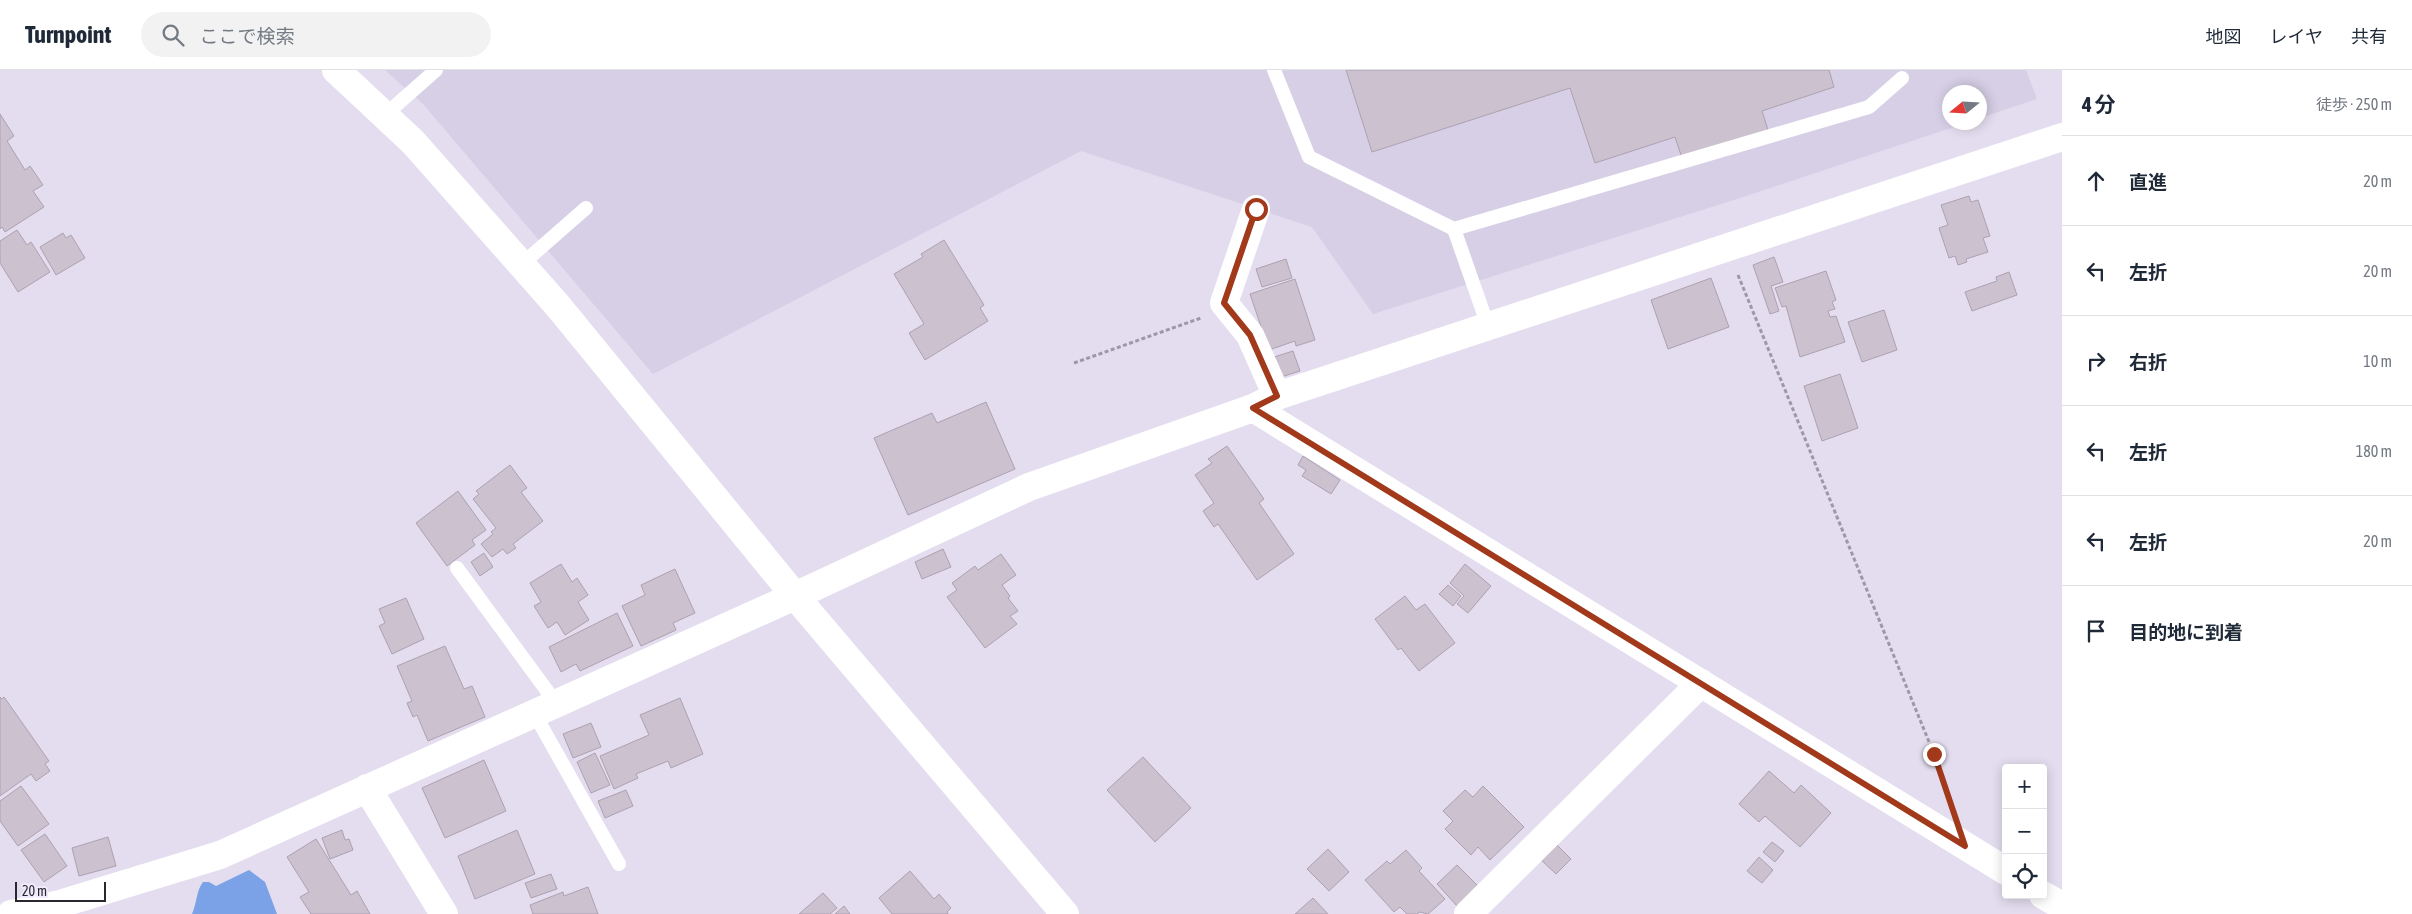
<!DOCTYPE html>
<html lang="ja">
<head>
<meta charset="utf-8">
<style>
  body { margin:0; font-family:"Asap Condensed","Noto Sans JP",sans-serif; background:#f2f2f3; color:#1f2937 }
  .controls { position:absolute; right:15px; bottom:15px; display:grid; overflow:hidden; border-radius:5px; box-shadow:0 2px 12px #0003 }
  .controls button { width:45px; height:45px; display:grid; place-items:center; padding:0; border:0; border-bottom:1px solid #e0e1e3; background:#fff; color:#1f2937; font:25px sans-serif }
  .compass { position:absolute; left:1942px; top:15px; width:45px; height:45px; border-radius:50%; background:#fff; box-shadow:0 2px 12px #0003; rotate:252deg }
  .scale { position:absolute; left:15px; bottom:12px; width:91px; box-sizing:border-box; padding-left:5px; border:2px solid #2a282e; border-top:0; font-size:14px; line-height:18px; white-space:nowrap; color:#2a282e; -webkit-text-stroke:4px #f0ebfc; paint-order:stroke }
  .stop { position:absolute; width:15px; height:15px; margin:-11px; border:4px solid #a1391a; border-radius:50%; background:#fff }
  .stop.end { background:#a1391a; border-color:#fff; box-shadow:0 1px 5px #0008 }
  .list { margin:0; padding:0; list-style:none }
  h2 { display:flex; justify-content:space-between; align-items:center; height:65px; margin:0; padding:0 20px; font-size:21px }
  h2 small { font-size:16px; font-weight:400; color:#747a83 }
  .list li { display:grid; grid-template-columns:32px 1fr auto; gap:15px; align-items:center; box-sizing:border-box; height:90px; padding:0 20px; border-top:1px solid #e0e1e3 }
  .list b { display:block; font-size:19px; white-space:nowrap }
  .list em { font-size:16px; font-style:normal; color:#747a83 }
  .icon { flex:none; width:28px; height:28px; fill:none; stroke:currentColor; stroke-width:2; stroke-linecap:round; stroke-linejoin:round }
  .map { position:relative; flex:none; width:2062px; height:844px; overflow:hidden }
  header { display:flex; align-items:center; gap:30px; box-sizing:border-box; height:70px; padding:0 25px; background:#fff; border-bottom:1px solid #e0e1e3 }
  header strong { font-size:24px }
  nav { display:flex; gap:28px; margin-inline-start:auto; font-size:18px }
  .search { width:350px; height:45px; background:#f2f2f3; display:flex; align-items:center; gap:12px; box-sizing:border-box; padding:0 18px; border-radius:28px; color:#747a83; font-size:19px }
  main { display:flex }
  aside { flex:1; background:#fff }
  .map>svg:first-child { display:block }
  .built { fill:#d6cfe6 }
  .water { fill:#7ba2e7 }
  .building { fill:#ccc1cf; stroke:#ada1b0 }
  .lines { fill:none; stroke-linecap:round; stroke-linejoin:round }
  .path { stroke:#9c98a5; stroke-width:3; stroke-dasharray:4 2.5; stroke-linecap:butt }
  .lane { stroke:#fff; stroke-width:14 }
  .street { stroke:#fff; stroke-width:28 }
  .secondary { stroke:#fff; stroke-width:28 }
  .route { stroke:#a1391a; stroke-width:6 }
</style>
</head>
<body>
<header>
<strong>Turnpoint</strong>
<div class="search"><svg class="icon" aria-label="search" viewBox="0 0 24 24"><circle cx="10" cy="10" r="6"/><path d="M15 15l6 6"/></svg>ここで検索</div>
<nav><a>地図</a><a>レイヤ</a><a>共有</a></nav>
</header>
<main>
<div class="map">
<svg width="2062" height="844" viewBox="0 0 2062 844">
  <rect width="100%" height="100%" fill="#e3ddef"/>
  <!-- built -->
  <path class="built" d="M385 0H2026L2037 29 1980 48V22H1950V52L1966 53 1740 128 1373 244 1312 157 1081 81 653 304 423 34Z"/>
  <!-- water -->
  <path class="water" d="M249 800 265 812 277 844H192C197 833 196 821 203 812H209L216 816Z"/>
  <!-- building -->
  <path class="building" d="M1346 0H1829L1834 17 1762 41 1769 63 1683 91 1675 67 1595 93 1570 18 1372 82Z
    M0 44 14 66 7 71 25 100 30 96 43 115 33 121 44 137 5 162 2 157 0 159Z
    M1969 126 1971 132 1978 130 1990 166 1983 168 1988 182 1966 189 1967 192 1958 195 1955 186 1949 188 1939 158 1948 155 1941 135Z
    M17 160 27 175 31 172 50 202 18 222 0 193V171Z
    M63 163 66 168 71 165 85 188 56 205 40 177Z
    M944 170 984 235 980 238 988 251 925 290 909 263 924 254 894 204 923 187 921 184Z
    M1774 187 1783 212 1771 216 1779 241 1770 244 1753 195Z
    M1286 189 1292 208 1262 217 1256 199Z
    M1826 201 1836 230 1832 232 1835 239 1828 241 1830 247 1836 246 1845 272 1800 287 1786 236 1782 237 1775 218Z
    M2009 202 2017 225 1972 241 1965 222 1997 211 1996 207Z
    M1711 208 1729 257 1668 279 1651 230Z
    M1295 209 1315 270 1296 276 1295 271 1269 280 1250 224Z
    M1884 240 1897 280 1862 292 1848 252Z
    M1293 281 1300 301 1278 308 1271 288Z
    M1840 304 1858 358 1822 371 1804 316Z
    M986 332 1015 399 908 445 874 368 932 343 937 353Z
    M1227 376 1264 429 1259 433 1294 484 1257 510 1218 454 1214 457 1203 441 1214 433 1195 405 1212 393 1208 389Z
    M1303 386 1340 410 1331 424 1302 406 1306 400 1298 395Z
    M510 395 527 418 521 422 543 451 513 474 516 478 507 484 503 479 492 487 481 474 493 464 491 462 496 458 473 429 479 424 476 421Z
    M458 421 486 460 472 470 475 475 447 496 416 453Z
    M943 479 951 497 922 509 915 492Z
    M484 483 493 497 480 506 471 492Z
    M1001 484 1016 505 1002 515 1010 526 1008 528 1018 541 1010 546 1017 554 985 578 947 527 957 520 952 513 975 496 978 500Z
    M561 494 572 512 577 508 588 525 578 532 589 550 565 565 557 552 548 558 534 536 541 532 530 513Z
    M1465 494 1491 516 1468 543 1457 534 1464 526 1450 513Z
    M675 499 695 543 673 553 676 560 641 576 622 536 645 525 641 515Z
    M1448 515 1461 526 1453 536 1439 524Z
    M1405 526 1416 540 1425 534 1455 573 1419 601 1401 578 1398 580 1375 549Z
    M406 528 424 569 392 584 379 556 385 553 379 539Z
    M617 543 633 576 580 601 576 594 561 602 549 577Z
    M445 576 464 619 472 616 485 647 428 671 417 645 413 647 407 633 412 631 397 596Z
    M0 627 2 629 4 627 49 691 45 694 50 701 36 711 31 704 0 726Z
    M680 628 703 684 671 698 668 691 636 704 638 708 614 719 600 686 649 665 640 645Z
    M591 653 601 677 573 688 563 664Z
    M595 683 610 715 591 723 577 692Z
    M1143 687 1191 738 1155 772 1107 720Z
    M484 690 506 741 445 768 422 718Z
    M1769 701 1794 723 1801 715 1831 743 1800 777 1765 746 1759 752 1739 734Z
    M21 716 49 754 18 776 0 751V731Z
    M1483 716 1524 757 1490 790 1478 777 1471 785 1445 759 1453 751 1443 741 1465 720 1473 727Z
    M626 720 633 736 605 748 598 731Z
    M342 760 345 770 349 769 353 780 330 789 322 768Z
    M517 760 535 804 475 829 458 786Z
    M45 764 67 796 44 812 21 780Z
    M108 767 116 796 79 806 72 778Z
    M316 769 351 825 357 821 370 844H311L300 827 309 822 287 787Z
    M1554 772 1571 789 1556 804 1539 788Z
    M1772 772 1784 781 1775 792 1763 782Z
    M1328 779 1349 802 1329 821 1307 799Z
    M1406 780 1422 798 1419 801 1445 829 1428 844 1420 842 1417 844H1407L1400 837 1394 842 1365 810 1387 791 1390 794Z
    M1759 787 1773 800 1762 813 1747 801Z
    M1457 795 1478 816 1457 836 1437 814Z
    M910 801 934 829 939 824 951 838 947 842 948 844H892L879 828Z
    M551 804 557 819 531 828 525 813Z
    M588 817 598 844H533L530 835 563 822 564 826Z
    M823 823 837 838 830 844H799Z
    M1313 828 1328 844H1295Z
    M844 836 850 844H835Z"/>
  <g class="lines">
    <!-- path -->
    <path class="path" d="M1738 205 1934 684 1951 733
      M1074 293 1201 248"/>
    <!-- lane -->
    <path class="lane" d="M1274 0 1309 87 1454 159 1488 256
      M385 45 436 0
      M1454 159 1869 37 1902 8
      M522 194 586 138
      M457 498 556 633
      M534 643 619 794"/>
    <!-- street -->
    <path class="street" d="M1256 139 1224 233 1250 265 1277 326
      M1253 338 2006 801
      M367 718 444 844
      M2043 825 2062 836
      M11 844 60 834 220 785 795 526
      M1468 844 1701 613"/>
    <!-- secondary -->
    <path class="secondary" d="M336 0 413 72 558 236 795 526 1065 844
      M795 526 1029 417 1253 338 1277 326 2062 67"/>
  </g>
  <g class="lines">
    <!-- route -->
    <path class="route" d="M1256 139 1224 233 1250 265 1277 326 1253 338 1965 776 1934 684"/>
  </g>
</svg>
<div class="controls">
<button>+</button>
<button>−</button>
<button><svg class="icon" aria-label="locate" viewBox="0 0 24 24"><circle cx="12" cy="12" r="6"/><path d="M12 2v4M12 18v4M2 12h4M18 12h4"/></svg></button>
</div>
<svg class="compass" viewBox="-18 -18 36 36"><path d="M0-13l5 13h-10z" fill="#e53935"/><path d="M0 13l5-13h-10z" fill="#747a83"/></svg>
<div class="scale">20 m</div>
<div class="stop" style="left:1256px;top:139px"></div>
<div class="stop end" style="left:1934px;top:684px"></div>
</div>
<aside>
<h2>4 分<small>徒歩 · 250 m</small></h2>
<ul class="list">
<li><svg class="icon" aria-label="ahead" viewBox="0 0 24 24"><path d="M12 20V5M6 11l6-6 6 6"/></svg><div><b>直進</b></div><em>20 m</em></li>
<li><svg class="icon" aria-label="left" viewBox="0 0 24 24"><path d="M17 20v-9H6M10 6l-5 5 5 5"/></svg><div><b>左折</b></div><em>20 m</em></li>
<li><svg class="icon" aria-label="right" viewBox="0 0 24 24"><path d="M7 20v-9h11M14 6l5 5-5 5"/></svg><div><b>右折</b></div><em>10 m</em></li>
<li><svg class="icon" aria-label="left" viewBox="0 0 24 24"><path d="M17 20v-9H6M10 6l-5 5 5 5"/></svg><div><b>左折</b></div><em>180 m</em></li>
<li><svg class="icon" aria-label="left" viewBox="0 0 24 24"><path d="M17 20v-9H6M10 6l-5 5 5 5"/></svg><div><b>左折</b></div><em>20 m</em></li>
<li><svg class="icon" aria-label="arrive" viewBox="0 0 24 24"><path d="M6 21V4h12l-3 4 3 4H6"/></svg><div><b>目的地に到着</b></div></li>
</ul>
</aside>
</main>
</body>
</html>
